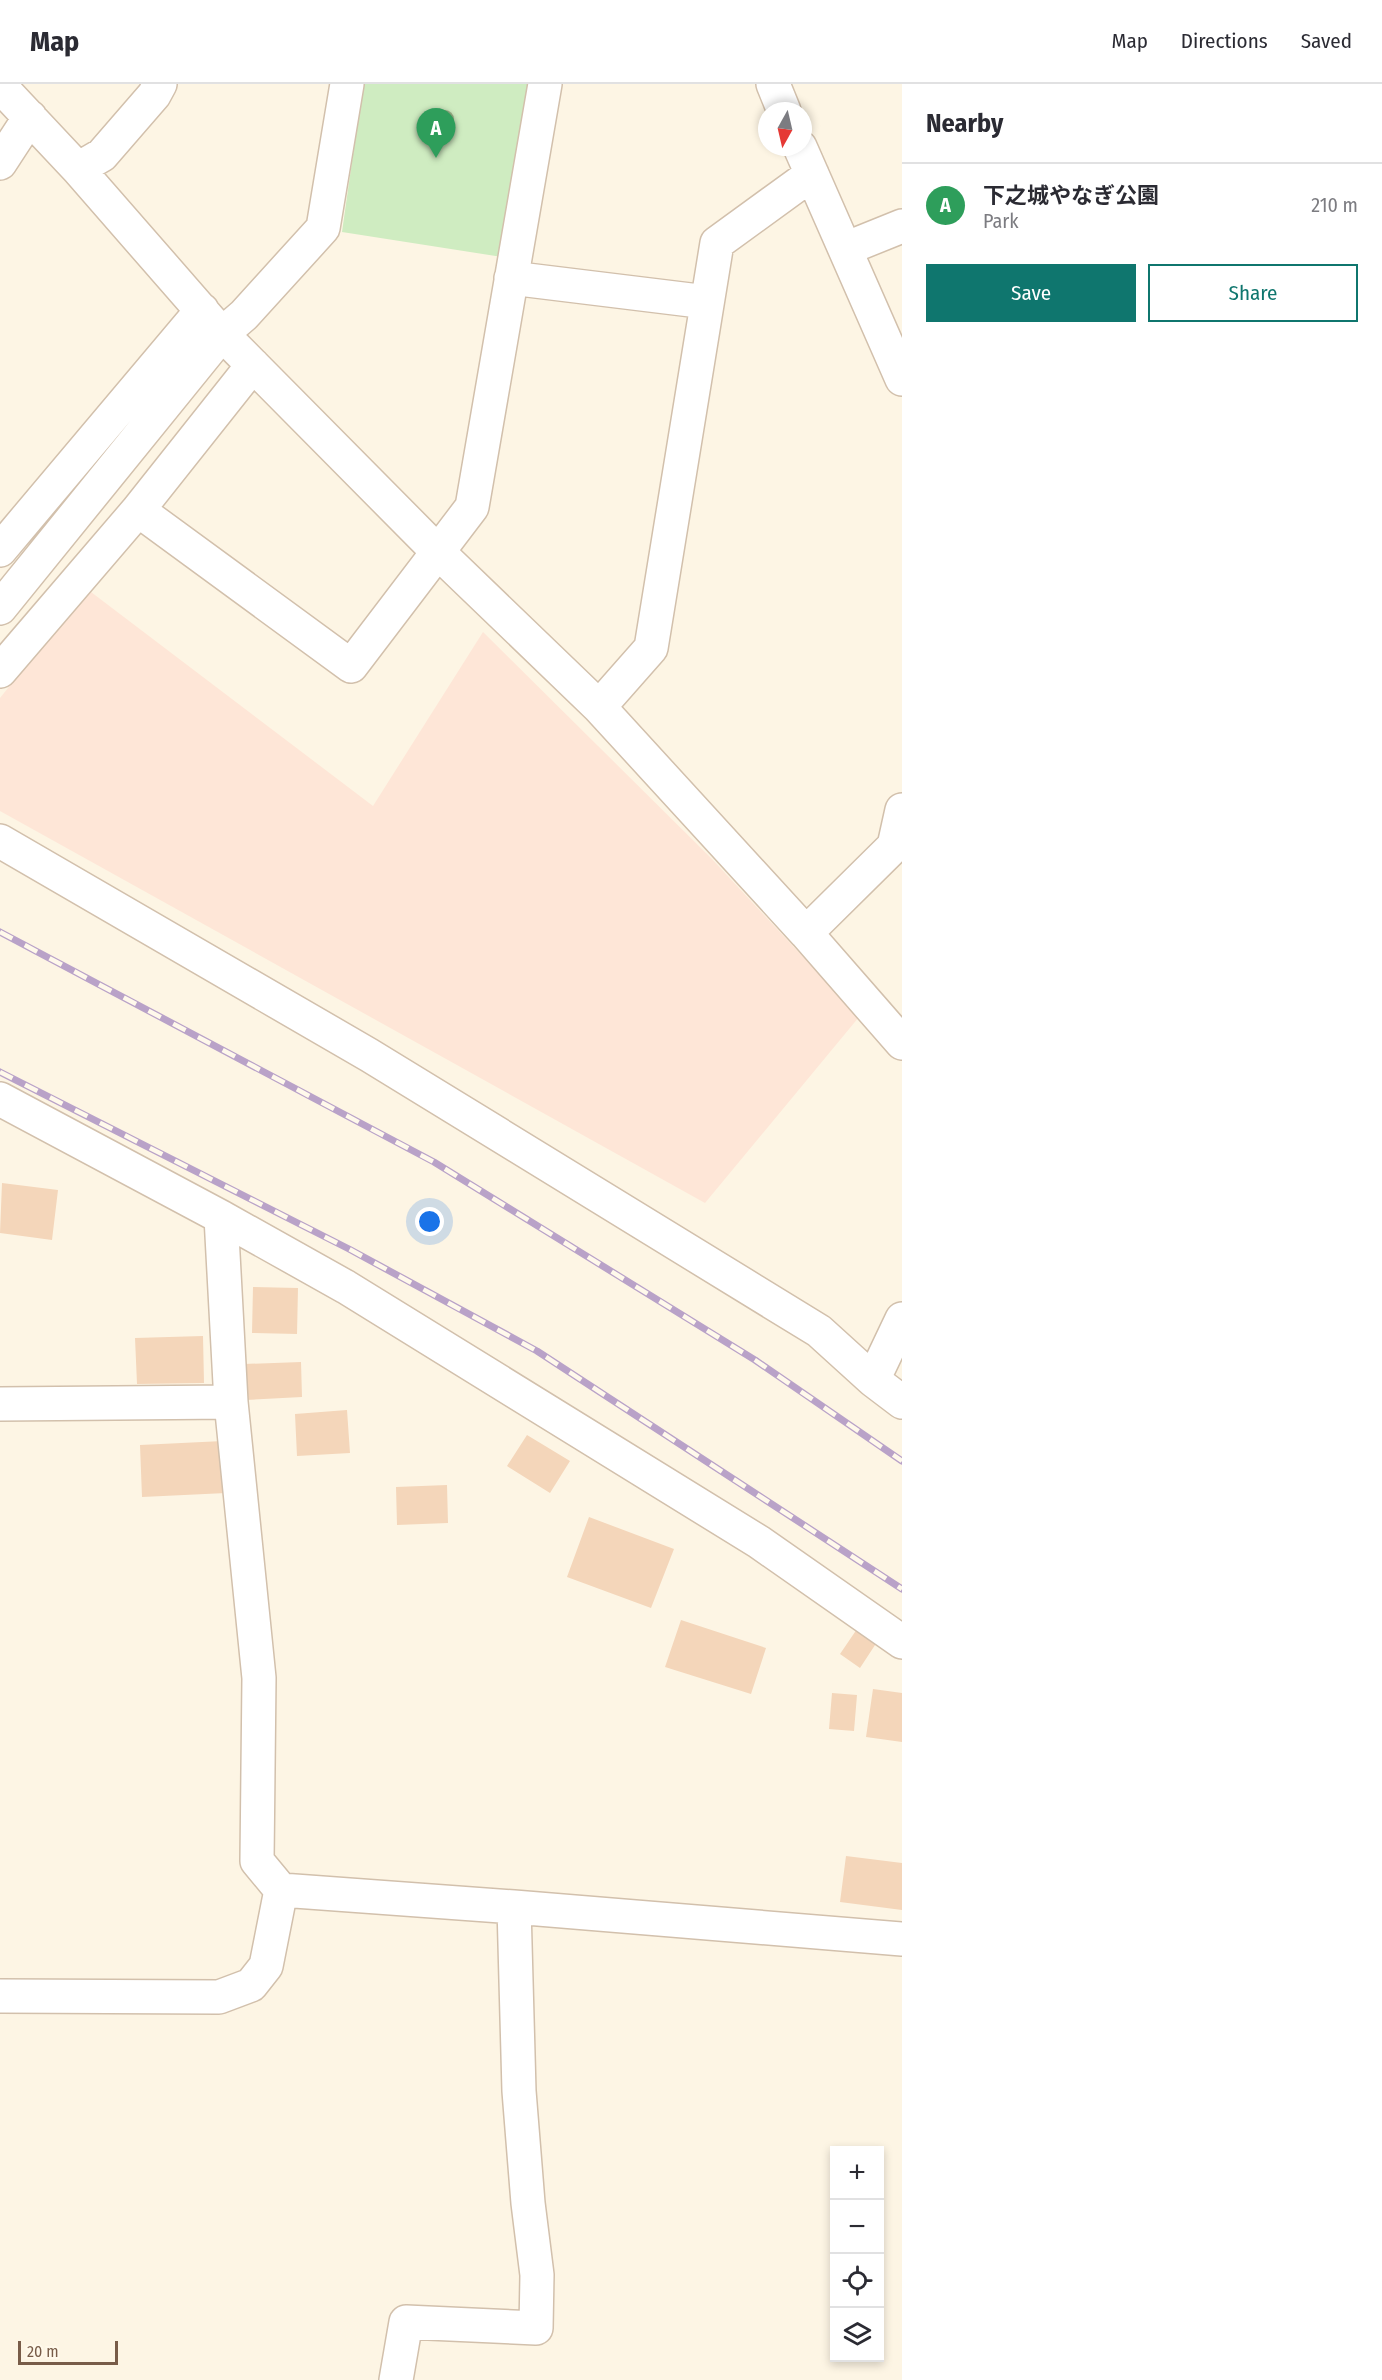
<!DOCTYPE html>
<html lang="en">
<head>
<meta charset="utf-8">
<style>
  body { margin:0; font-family:"Fira Sans Condensed","Noto Sans JP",sans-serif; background:#f2f2f3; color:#2b2b33 }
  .controls { position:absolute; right:18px; bottom:18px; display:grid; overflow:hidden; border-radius:0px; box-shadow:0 3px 9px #0003 }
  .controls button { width:54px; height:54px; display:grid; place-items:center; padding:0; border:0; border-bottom:2px solid #e1e1e2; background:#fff; color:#2b2b33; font:30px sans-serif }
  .compass { position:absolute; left:758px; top:18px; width:54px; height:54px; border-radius:50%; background:#fff; box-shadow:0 3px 9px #0003; rotate:188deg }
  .scale { position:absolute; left:18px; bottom:15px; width:100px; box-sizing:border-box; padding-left:6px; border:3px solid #785c48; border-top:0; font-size:16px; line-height:21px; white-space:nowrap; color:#785c48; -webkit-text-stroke:4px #fff9eb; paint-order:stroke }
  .you { position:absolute; left:430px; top:1138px; width:21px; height:21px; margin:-15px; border:4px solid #fff; border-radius:50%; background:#1a73e8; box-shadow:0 0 0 9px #1a73e833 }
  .badge { display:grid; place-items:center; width:39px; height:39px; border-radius:50%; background:#0f766e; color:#fff; font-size:20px; font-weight:700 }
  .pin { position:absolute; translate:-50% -50px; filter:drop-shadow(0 2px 3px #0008) }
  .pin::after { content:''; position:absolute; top:32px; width:21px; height:18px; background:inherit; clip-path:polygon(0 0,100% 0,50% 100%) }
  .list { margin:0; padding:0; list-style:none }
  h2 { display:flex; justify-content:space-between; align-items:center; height:78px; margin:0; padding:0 24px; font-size:26px }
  h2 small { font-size:20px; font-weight:400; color:#7c7c81 }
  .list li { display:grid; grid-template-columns:39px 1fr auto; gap:18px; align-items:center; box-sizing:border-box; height:84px; padding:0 24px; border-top:2px solid #e1e1e2 }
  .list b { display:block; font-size:22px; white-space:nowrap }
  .list p { margin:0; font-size:20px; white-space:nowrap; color:#7c7c81 }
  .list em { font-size:20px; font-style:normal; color:#7c7c81 }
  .actions { display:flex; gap:12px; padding:18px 24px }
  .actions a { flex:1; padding:14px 0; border:2px solid #0f766e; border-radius:0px; text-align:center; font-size:21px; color:#0f766e }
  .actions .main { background:#0f766e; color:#fff }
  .icon { flex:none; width:33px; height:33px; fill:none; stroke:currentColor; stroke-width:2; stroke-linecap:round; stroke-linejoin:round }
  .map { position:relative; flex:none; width:902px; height:2296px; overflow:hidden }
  header { display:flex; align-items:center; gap:36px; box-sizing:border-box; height:84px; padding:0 30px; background:#fff; border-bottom:2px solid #e1e1e2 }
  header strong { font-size:28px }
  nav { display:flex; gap:33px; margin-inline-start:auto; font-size:21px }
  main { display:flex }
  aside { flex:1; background:#fff }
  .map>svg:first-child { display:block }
  .commercial { fill:#fee6d7 }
  .green { fill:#cfecc1 }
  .building { fill:#f4d6ba }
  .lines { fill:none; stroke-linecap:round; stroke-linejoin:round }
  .minor-casing { stroke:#d2c0ac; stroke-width:36 }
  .minor { stroke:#fff; stroke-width:33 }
  .rail-casing { stroke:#b9a2c8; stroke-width:7 }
  .rail { stroke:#fff9eb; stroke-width:4.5; stroke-dasharray:14; stroke-linecap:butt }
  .tree { fill:#9cb489 }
</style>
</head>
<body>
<header>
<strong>Map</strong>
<nav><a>Map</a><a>Directions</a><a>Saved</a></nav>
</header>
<main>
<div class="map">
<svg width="902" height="2296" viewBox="0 0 902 2296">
  <rect width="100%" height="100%" fill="#fdf5e4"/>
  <!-- commercial -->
  <path class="commercial" d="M87 505 373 722 483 548 712 775 859 933 705 1119 0 727V614Z"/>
  <!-- green -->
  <path class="green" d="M363 0H531L502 173 342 148Z"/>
  <!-- building -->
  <path class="building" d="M2 1099 58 1106 52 1156 0 1149Z
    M253 1203 298 1204 297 1250 252 1249Z
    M203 1252 204 1299 137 1300 135 1254Z
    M301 1278 302 1313 246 1316 244 1280Z
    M347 1326 350 1369 297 1372 295 1330Z
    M527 1351 570 1377 550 1409 507 1382Z
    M223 1357 226 1409 142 1413 140 1361Z
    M447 1401 448 1439 397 1441 396 1403Z
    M589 1433 674 1465 651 1524 567 1493Z
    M681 1536 766 1564 751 1610 665 1583Z
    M857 1545 877 1558 860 1584 840 1570Z
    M873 1605 902 1609V1658L866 1653Z
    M832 1609 857 1611 854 1647 829 1645Z
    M846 1772 902 1779V1826L840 1818Z"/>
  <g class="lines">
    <!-- minor casing -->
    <g class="minor-casing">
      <path id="minor" d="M773 0 784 27
        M0 2 78 85 222 250 439 469 599 623 806 849 902 959
        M800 63 902 295
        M0 79 30 33
        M78 85 102 71 154 11 160 0
        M845 165 902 142
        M511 194 707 218
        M138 426 351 582 472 423 545 0
        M0 466 202 226
        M0 524 222 250 244 231 323 144 347 0
        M0 587 138 426 253 281
        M599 623 651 564 717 159 812 90
        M0 757 369 971 819 1247 873 1296 902 1318
        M806 849 894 762 902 726
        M0 1015 221 1133 346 1203 759 1458 902 1558
        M221 1133 231 1318 259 1594 257 1777 281 1806 514 1823 902 1855
        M873 1296 902 1235
        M0 1320 231 1318
        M0 1912 219 1913 251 1901 266 1882 281 1806
        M396 2296 406 2238 536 2244 537 2191 528 2119 519 2007 514 1823"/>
    </g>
    <!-- minor -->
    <use href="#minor" class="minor"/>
    <!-- rail casing -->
    <g class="rail-casing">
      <path id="rail" d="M0 848 434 1078 755 1276 902 1377
        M0 988 349 1165 537 1267 902 1505"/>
    </g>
    <!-- rail -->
    <use href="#rail" class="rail"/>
  </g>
  <!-- trees -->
  <circle class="tree" cx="445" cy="35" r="9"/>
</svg>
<div class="controls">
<button>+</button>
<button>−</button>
<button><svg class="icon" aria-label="locate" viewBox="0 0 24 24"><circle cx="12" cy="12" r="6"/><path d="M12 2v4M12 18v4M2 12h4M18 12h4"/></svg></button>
<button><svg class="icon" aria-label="layers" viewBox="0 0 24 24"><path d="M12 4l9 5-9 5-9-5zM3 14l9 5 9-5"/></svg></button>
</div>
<svg class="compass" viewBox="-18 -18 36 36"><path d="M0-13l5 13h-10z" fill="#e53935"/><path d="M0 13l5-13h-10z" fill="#7c7c81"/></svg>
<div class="scale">20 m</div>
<div class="you"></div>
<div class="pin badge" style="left:436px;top:74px;background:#2e9e5b">A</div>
</div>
<aside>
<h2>Nearby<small></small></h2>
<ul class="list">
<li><span class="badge" style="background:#2e9e5b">A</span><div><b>下之城やなぎ公園</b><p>Park</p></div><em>210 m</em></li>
</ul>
<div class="actions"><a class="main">Save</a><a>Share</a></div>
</aside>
</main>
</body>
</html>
